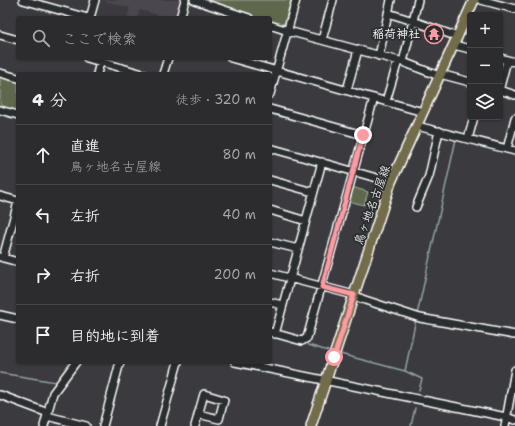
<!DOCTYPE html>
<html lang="ja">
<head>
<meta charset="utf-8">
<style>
  body { margin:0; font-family:"Shantell Sans","Klee One",sans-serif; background:#343437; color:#f1f3f6 }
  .controls { position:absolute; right:12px; top:12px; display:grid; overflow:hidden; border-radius:4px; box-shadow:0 1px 3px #0004 }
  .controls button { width:36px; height:36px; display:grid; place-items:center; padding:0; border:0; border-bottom:1px solid #48484b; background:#2c2c2f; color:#f1f3f6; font:20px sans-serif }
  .stop { position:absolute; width:12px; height:12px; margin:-9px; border:3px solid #ff9aa2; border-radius:50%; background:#fff }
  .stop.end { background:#ff9aa2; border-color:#fff; box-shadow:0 1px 4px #0008 }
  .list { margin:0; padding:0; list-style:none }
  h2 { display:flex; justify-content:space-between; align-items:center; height:52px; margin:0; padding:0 16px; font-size:17px }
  h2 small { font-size:13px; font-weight:400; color:#a6a7aa }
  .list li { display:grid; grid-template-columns:26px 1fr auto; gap:12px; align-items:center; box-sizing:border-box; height:60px; padding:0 16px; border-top:1px solid #48484b }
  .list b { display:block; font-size:15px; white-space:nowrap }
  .list p { margin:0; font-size:13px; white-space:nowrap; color:#a6a7aa }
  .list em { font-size:13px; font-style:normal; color:#a6a7aa }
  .icon { flex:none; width:22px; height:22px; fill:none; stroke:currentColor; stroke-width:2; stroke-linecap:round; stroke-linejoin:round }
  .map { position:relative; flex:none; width:515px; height:426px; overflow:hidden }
  .search { position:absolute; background:#2c2c2f; box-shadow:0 1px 3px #0004; left:16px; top:16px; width:256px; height:44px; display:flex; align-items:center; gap:10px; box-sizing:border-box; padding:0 14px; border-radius:4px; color:#a6a7aa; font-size:15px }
  .panel { position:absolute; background:#2c2c2f; box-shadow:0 1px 3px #0004; left:16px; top:72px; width:256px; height:292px; border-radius:4px }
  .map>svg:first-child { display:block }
  .built { fill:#4b474f }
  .green { fill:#5e674d; stroke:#aeb3a6 }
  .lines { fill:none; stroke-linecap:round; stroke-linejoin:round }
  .stream { stroke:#91a3a5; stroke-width:1.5 }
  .minor-casing { stroke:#fff; stroke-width:10 }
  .major-casing { stroke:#fff; stroke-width:12 }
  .minor { stroke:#2a2d2e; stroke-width:7 }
  .major { stroke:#736c4b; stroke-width:9 }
  .route { stroke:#ff9aa2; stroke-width:5 }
  .labels { text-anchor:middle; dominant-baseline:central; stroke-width:3.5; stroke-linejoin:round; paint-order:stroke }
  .poi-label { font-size:12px; font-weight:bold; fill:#fff; stroke:#2a2d2e; text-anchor:end }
  .street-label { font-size:12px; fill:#fff; stroke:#2a2d2e }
</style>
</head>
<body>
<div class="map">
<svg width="515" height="426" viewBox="0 0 515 426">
  <rect width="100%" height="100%" fill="#3b3a3f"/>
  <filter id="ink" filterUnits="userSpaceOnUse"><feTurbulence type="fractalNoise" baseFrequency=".025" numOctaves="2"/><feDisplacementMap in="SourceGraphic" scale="8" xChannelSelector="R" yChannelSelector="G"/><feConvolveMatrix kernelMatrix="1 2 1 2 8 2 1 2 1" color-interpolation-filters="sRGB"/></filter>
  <g filter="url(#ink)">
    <!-- built -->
    <path class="built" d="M101 0H181L176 18H169L140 10 137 18H127L130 8Z"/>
    <!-- green -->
    <path class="green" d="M200 0H291L284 24 282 26 270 22V18H256Z
      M0 77 18 82V112L0 107Z
      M352 187 368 192 364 205 348 201Z"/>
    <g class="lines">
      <!-- stream -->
      <path class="stream" d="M505 152 515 155
        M417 315 456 139
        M308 345 328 351
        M340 354 405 371 422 379 419 390
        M405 371 416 319
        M0 373 56 382
        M411 426 415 408"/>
      <!-- minor casing -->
      <g class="minor-casing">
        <path id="minor" d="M23 0 88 18
          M194 0 249 18
          M481 0 515 9
          M388 13 413 21 458 37
          M90 18 95 0
          M180 18 185 0
          M270 25 288 31 403 62 439 76
          M0 35 18 40
          M322 40 333 0
          M454 45 470 49
          M379 56 391 0
          M87 58 143 74
          M231 58 423 112
          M500 58 515 62
          M403 62 418 0
          M0 73 18 78
          M97 74 101 58
          M163 74 168 58
          M440 74 470 82
          M500 87 507 60
          M347 90 358 50
          M500 90 515 95
          M270 94 296 0
          M386 101 398 61
          M270 109 363 135
          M0 110 18 115
          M417 126 515 151
          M468 139 474 117
          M270 148 391 182
          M507 149 515 118
          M270 180 313 192
          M0 196 18 201
          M416 207 429 176 439 131
          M270 210 306 221
          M270 242 298 249
          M0 257 18 262
          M3 258 18 202
          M270 273 354 295 362 299 420 318 515 335
          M270 302 282 305
          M0 315 18 319
          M270 332 302 341 307 338 374 98
          M275 334 322 162
          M235 362 506 417 515 420
          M0 395 48 413
          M47 416 86 426
          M44 426 53 393 76 362
          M103 426 120 362
          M160 426 178 362
          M195 426 204 394 224 400 219 419 198 414
          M505 426 515 370"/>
      </g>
      <!-- major casing -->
      <g class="major-casing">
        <path id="major" d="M311 426 391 182 474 0"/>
      </g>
      <!-- minor -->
      <use href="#minor" class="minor"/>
      <!-- major -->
      <use href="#major" class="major"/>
    </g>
  </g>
  <g class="lines" filter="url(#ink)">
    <!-- route -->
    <path class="route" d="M334 357 354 295 322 287 363 135"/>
  </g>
  <!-- icons -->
  <defs>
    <g id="temple-ring" transform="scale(1)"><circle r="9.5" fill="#2a2d2e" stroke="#ff9aa2" stroke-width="1.5"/><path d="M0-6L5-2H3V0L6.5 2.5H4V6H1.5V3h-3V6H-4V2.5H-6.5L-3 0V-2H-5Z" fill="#ff9aa2"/></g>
  </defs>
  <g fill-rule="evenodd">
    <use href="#temple-ring" x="434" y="34"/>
  </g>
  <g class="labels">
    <!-- poi labels -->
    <g class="poi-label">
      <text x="420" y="34">稲荷神社</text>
    </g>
    <!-- street labels -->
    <g class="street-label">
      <text transform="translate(372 205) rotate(-70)">鳥ヶ地名古屋線</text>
    </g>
  </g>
</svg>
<div class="controls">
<button>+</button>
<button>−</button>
<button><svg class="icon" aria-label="layers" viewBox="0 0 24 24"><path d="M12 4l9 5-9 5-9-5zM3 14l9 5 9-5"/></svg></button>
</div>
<div class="stop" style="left:334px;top:357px"></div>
<div class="stop end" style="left:363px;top:135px"></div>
<div class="search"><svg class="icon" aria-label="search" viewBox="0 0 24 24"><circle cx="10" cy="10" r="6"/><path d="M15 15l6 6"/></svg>ここで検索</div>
<section class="panel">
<h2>4 分<small>徒歩 · 320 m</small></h2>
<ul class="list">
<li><svg class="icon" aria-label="ahead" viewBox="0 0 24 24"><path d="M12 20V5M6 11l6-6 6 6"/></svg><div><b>直進</b><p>鳥ヶ地名古屋線</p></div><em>80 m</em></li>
<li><svg class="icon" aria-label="left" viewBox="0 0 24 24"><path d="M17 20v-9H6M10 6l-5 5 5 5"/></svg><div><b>左折</b></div><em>40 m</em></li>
<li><svg class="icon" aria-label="right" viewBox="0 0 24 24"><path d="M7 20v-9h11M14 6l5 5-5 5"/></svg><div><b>右折</b></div><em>200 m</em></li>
<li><svg class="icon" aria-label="arrive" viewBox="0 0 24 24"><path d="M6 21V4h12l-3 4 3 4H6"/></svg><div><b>目的地に到着</b></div></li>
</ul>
</section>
</div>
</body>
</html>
